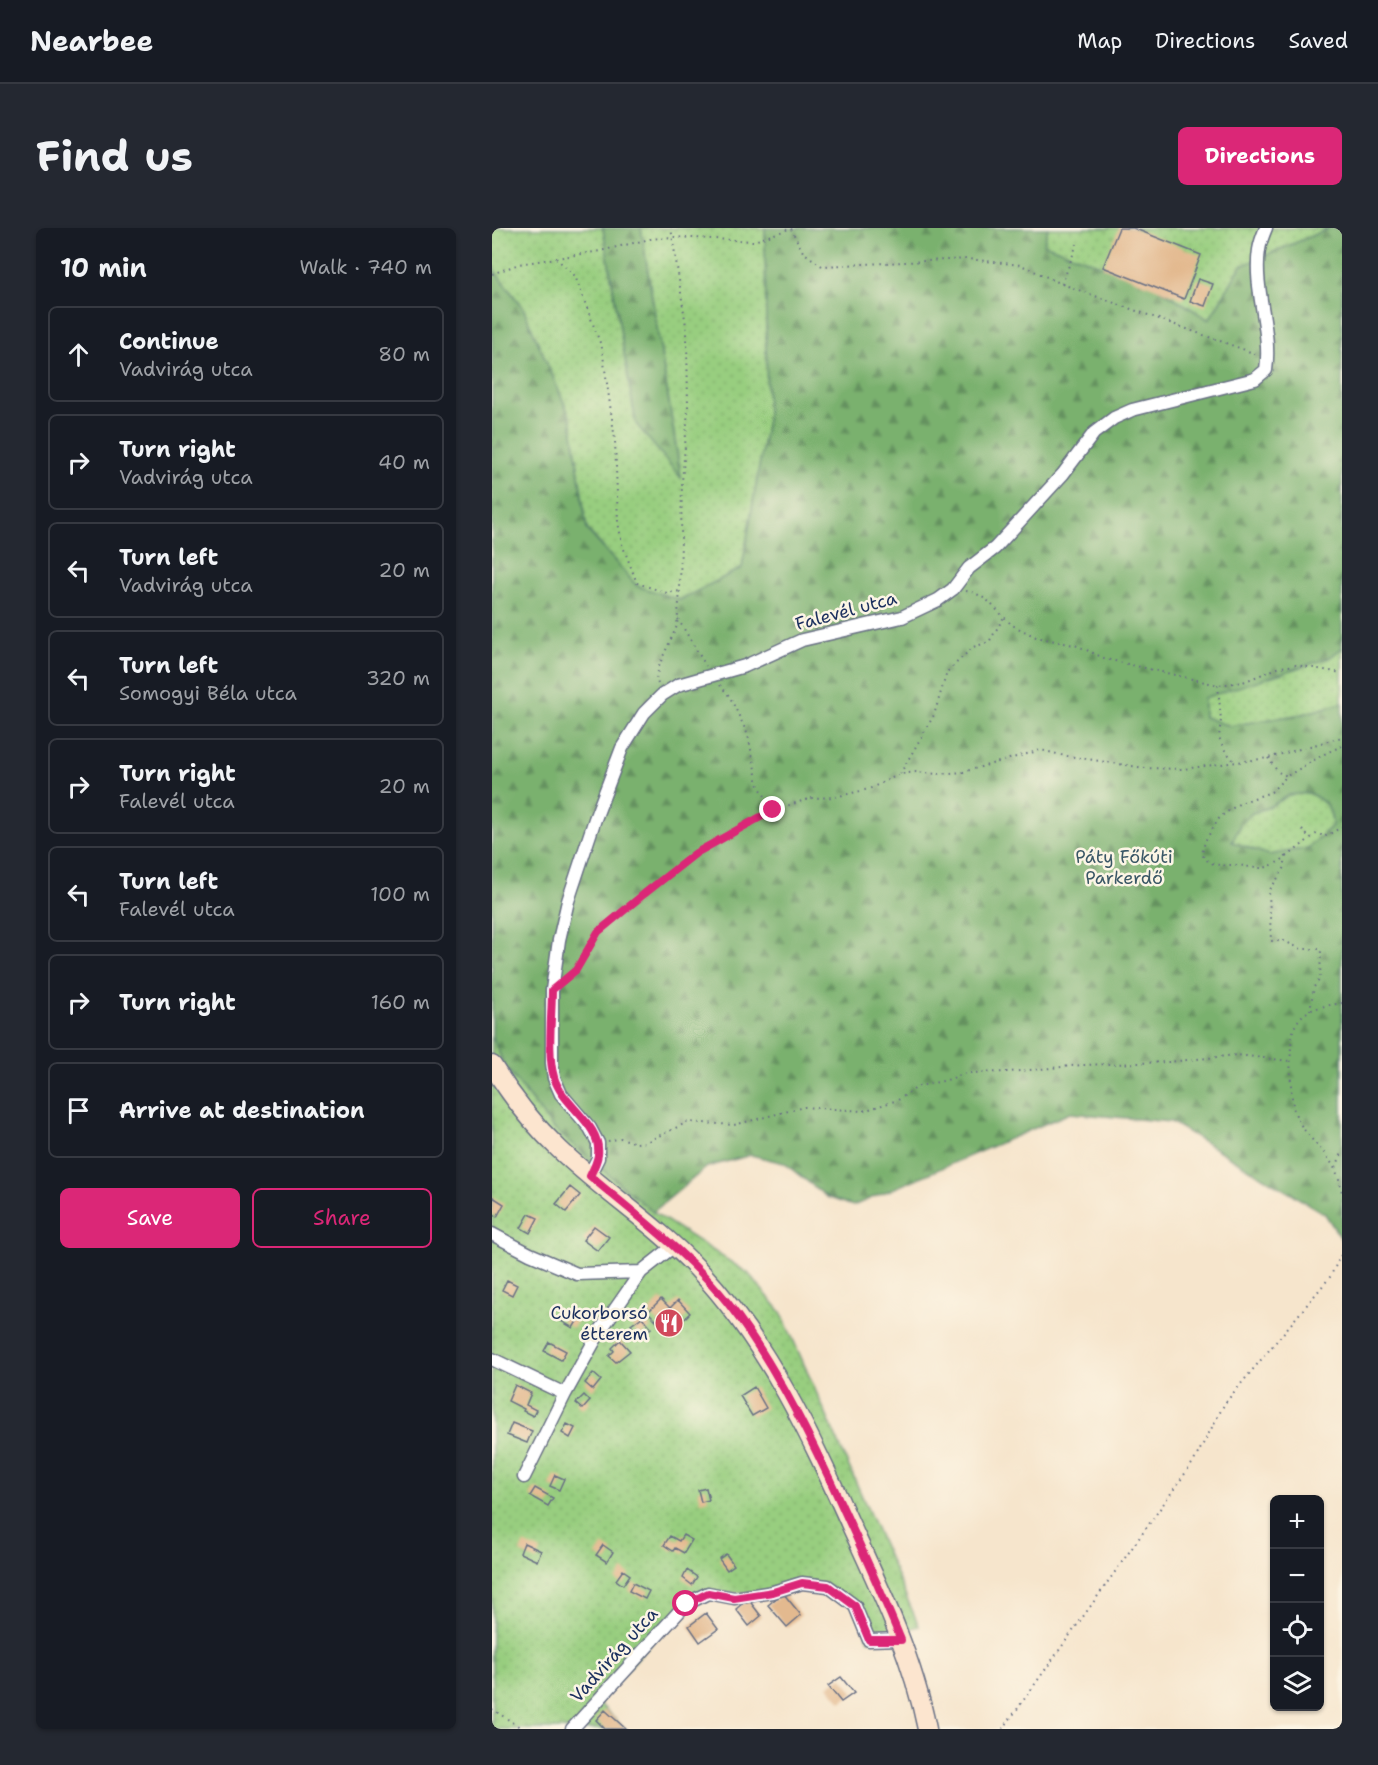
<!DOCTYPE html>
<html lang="en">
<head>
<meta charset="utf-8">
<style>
  body { margin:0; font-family:"Shantell Sans",sans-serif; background:#242831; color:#f1f3f6 }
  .controls { position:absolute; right:18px; bottom:18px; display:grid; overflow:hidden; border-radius:9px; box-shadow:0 2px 4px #0004 }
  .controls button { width:54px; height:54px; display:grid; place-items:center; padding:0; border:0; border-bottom:2px solid #363941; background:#171b24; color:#f1f3f6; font:30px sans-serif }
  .stop { position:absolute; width:18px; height:18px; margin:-14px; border:4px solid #db2777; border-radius:50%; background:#fff }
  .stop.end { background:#db2777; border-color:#fff; box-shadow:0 2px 6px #0008 }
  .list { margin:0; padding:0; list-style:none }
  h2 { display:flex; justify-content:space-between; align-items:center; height:78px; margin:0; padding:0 24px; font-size:26px }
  h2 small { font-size:20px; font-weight:400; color:#9ea1a6 }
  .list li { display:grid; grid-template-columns:39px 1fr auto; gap:18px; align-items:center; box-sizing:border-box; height:96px; margin:0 12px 12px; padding:0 12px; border:2px solid #363941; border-radius:9px }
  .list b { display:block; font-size:22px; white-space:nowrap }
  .list p { margin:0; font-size:20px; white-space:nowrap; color:#9ea1a6 }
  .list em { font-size:20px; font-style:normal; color:#9ea1a6 }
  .actions { display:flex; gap:12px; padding:18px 24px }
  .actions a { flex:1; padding:14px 0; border:2px solid #db2777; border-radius:9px; text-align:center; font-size:21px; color:#db2777 }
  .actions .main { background:#db2777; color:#fff }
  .icon { flex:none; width:33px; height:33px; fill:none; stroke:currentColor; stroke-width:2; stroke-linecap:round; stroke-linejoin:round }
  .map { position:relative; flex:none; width:850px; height:1501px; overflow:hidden; border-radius:9px }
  header { display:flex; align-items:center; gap:36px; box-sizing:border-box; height:84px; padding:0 30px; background:#171b24; border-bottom:2px solid #363941 }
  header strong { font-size:28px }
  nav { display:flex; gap:33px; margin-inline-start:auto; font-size:21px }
  .intro { display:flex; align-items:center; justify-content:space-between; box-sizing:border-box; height:144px; padding:0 36px }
  h1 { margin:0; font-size:42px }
  .button { padding:15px 27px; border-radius:9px; background:#db2777; color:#fff; font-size:21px; font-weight:700 }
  main { display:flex; gap:36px; padding:0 36px }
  aside { flex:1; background:#171b24; border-radius:9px; box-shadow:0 2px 4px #0004 }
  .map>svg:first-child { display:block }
  .grass { fill:url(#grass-dots); stroke:#5a7e6e; stroke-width:1.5 }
  .forest { fill:url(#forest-firs); stroke:#4a7066; stroke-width:1.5; fill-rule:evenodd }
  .building { fill:#e3b98f }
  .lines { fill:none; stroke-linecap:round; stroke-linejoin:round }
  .street-casing { stroke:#686f84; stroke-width:15 }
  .secondary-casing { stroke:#686f84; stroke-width:21 }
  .path { stroke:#686f84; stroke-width:2; stroke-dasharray:1.5 4.5; stroke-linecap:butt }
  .street { stroke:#fff; stroke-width:12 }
  .secondary { stroke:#fce5cf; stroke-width:18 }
  .route { stroke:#db2777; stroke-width:8 }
  .labels { text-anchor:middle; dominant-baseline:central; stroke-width:5; stroke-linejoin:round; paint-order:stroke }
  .street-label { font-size:18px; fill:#1b2f5e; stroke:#fcf5e5 }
  .park-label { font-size:18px; fill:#3a5766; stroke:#fcf5e5 }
  .poi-label { font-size:18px; fill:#1b2f5e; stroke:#fcf5e5; text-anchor:end }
</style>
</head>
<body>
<header>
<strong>Nearbee</strong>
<nav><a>Map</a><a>Directions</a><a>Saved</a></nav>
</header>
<div class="intro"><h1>Find us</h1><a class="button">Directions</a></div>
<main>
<aside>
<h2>10 min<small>Walk · 740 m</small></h2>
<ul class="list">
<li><svg class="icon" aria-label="ahead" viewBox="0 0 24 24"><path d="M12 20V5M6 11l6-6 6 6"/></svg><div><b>Continue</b><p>Vadvirág utca</p></div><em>80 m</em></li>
<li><svg class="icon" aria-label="right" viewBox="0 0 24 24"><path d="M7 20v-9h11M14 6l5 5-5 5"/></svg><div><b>Turn right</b><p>Vadvirág utca</p></div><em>40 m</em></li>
<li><svg class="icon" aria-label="left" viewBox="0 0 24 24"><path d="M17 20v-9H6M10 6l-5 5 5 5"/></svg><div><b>Turn left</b><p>Vadvirág utca</p></div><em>20 m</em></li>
<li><svg class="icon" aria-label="left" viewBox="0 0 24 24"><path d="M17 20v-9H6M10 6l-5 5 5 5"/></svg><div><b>Turn left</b><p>Somogyi Béla utca</p></div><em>320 m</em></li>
<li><svg class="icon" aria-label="right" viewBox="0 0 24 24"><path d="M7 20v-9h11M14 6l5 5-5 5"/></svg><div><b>Turn right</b><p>Falevél utca</p></div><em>20 m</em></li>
<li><svg class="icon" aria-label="left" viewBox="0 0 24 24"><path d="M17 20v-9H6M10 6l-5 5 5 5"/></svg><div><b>Turn left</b><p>Falevél utca</p></div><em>100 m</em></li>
<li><svg class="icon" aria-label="right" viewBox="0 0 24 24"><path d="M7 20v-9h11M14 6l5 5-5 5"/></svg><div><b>Turn right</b></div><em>160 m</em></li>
<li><svg class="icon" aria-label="arrive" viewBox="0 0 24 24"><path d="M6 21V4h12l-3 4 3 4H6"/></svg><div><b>Arrive at destination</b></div></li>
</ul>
<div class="actions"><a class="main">Save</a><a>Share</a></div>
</aside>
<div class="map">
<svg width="850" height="1501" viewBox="0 0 850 1501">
  <defs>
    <pattern id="grass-dots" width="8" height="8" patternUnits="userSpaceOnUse" patternTransform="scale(1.5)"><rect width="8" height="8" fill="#98ce7f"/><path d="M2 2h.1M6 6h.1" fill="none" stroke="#82b170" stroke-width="1.8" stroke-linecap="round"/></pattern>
    <pattern id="forest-firs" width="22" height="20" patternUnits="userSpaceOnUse" patternTransform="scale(1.5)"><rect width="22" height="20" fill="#7ab16e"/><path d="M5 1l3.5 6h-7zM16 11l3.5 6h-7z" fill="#63905e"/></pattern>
  </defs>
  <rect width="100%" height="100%" fill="#fcf5e5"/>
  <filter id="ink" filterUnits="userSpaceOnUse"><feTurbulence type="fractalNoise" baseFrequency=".0167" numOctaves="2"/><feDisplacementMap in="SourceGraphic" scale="12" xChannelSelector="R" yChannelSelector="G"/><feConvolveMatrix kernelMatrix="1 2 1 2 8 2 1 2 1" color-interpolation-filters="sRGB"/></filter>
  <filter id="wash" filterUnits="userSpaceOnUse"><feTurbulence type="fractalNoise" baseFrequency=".008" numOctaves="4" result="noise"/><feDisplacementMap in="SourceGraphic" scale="24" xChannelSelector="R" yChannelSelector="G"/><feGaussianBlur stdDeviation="1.35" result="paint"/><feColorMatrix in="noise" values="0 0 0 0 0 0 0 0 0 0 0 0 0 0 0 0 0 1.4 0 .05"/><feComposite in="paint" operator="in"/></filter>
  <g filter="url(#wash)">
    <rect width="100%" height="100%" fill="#f6e5cc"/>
    <!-- grass -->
    <path class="grass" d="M0 0H111L144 196 189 248 149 0H273L275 192 250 340 188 372 145 358 95 301 79 191 31 80 0 39Z
      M556 0H838L749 38 717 92 662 57 551 16Z
      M850 420V475L811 486 737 498 712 489V469L837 430Z
      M817 565C834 574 840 579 840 598L816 620 777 627 740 614 748 597 760 585 777 579 797 567Z
      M0 807 12 837 60 899 161 984 256 1045 289 1084 427 1398 377 1412 363 1378 336 1358 281 1364 216 1365 194 1376 106 1474 133 1501H0Z"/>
    <!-- forest -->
    <path class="forest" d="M111 0H149L189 250 144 196Z
      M273 0H556L552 16 662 57 717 92 749 38 838 0H850V420L837 430 712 470V489L737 498 811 486 850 475V1012L833 986 679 894 578 885 361 978 335 969 292 935 259 927 215 939 161 984 60 899 12 837 0 807V39L31 80 79 191 95 302 145 358 188 372 250 340 275 192ZM817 565C834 574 840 579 840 598L816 620 777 627 740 614 748 597 760 585 777 579 797 567Z"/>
    <g id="blocks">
      <!-- building -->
      <path class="building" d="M627 0H641L709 27 692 71 611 39Z
        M706 51 721 56 713 78 698 73Z
        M78 959 88 967 74 984 64 976Z
        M1 969 12 976 5 989 0 986Z
        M37 986 46 990 38 1005 29 1000Z
        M102 998 117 1009 106 1023 91 1012Z
        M15 1052 25 1057 20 1067 10 1062Z
        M169 1071 178 1080 186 1072 198 1085 177 1105 156 1084Z
        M75 1083 87 1090 81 1100 69 1093Z
        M150 1089 159 1100 147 1108 139 1097Z
        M128 1112 138 1123 124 1134 117 1128 122 1123 120 1120Z
        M57 1114 74 1123 69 1132 52 1123Z
        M101 1145 109 1152 101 1162 93 1155Z
        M23 1157 39 1165 34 1177 44 1182 41 1188 31 1183 32 1181 16 1173Z
        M262 1159 274 1180 260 1188 248 1168Z
        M92 1167 98 1173 91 1181 84 1175Z
        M20 1195 40 1203 35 1215 15 1207Z
        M75 1196 83 1200 78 1210 70 1205Z
        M63 1247 72 1251 67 1262 58 1258Z
        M43 1260 61 1270 56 1278 38 1268Z
        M214 1260 217 1272 209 1274 206 1262Z
        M191 1307 200 1312 192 1325 183 1320 181 1323 172 1317 178 1308 187 1313Z
        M32 1315 49 1323 45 1333 28 1325Z
        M111 1317 121 1324 115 1334 104 1327Z
        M234 1326 242 1337 235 1342 227 1331Z
        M131 1342 138 1347 131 1357 124 1352Z
        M195 1342 205 1349 200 1357 191 1350Z
        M141 1355 157 1363 153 1371 137 1363Z
        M291 1365 309 1387 295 1399 276 1377Z
        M256 1371 269 1388 257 1398 244 1381Z
        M214 1385 226 1401 208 1414 197 1398Z
        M349 1449 362 1465 349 1474 336 1458Z
        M113 1482 134 1501H113L104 1492Z"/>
    </g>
  </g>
  <g filter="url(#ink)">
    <use href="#blocks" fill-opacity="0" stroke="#686f84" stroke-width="1.5"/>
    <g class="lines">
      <!-- street casing -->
      <g class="street-casing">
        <path id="street" d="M97 948 106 930V915L98 900 69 866 62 850 60 835V762L67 712 76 673 103 591 130 520 152 485 170 467 186 457 253 438 310 412 410 389 446 372 461 361 477 340 503 320 571 246 602 205 622 190 640 182 763 151 774 142C780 102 761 62 767 22 768 15 771 7 774 0
          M0 1006 38 1026 85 1046 149 1044 182 1018
          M0 1131 73 1166
          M32 1249 73 1166 108 1103 149 1044
          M80 1501 194 1376 216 1365 242 1370 281 1364 310 1355 336 1358 363 1378 377 1412 409 1411"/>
      </g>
      <!-- secondary casing -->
      <g class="secondary-casing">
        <path id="secondary" d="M0 837C19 868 41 896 67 921 111 963 163 996 204 1039 276 1114 319 1209 361 1302 391 1367 421 1431 435 1501"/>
      </g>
      <!-- path -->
      <path class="path" d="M299 1 311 24 330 38 476 31 529 37 570 56 585 16
        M64 30 83 48 110 120 123 212 126 294 130 316 145 355 175 365 188 363
        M0 46 27 36 108 23 158 11 181 9 262 13 300 0
        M570 56 764 126
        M474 363 483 365 495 372 520 397 544 409 586 418 614 431 726 457 751 454 788 439 804 437 850 445
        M186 391 214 438
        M166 456 164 451 168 435 185 398 188 363 190 254 196 182 195 104 179 0
        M228 457 238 469 256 507 266 556 281 582
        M726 457 729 492 727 509 732 521 742 533
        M850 518 834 525 795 548 779 564 748 575 728 589 713 613 710 626C717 639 729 637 742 637 753 637 764 642 775 639 794 633 810 615 826 605L832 609 850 599
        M776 530 786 544 795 548
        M408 546 442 487 455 444 481 419 497 414 512 389
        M810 602 818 610
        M794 628 792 641 777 663 779 713H792L809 721H829L828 751 822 759 818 782
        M73 751 83 742 106 704 152 666 204 625 281 582 320 570 343 569 377 561 408 546 424 544 445 546 471 544 549 522 569 527 653 540 691 541 776 530 850 509
        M850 775C839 777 819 779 810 788 807 791 802 798 801 803 797 819 798 867 802 882 812 915 846 924 850 966
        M116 913 129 910 144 915 154 914 196 894 242 897 312 879 371 883 406 872 427 858 455 852 474 845 517 844 590 837 676 834 745 827 798 833
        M844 939 850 925
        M0 1481 31 1501
        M511 1501 702 1233 733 1175 838 1049 850 1025"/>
      <!-- street -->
      <use href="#street" class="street"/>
      <!-- secondary -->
      <use href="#secondary" class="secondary"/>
    </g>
  </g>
  <g class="lines" filter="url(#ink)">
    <!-- route -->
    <path class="route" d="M194 1376 216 1365 242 1370 281 1364 310 1355 336 1358 363 1378 377 1412H409C387 1358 363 1306 339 1254 309 1191 278 1129 235 1074 196 1025 145 988 98 948 101 942 105 934 106 927 110 896 70 878 62 849 55 826 60 787 60 762L84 742 106 704 152 666 204 625 281 582"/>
  </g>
  <!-- icons -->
  <defs>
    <g id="restaurant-disc" transform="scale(1.5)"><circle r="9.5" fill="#d1495b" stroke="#fcf5e5"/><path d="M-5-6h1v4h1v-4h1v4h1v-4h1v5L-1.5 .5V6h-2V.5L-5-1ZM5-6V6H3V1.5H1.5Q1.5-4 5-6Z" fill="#fff"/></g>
  </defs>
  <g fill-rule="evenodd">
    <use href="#restaurant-disc" x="177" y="1095"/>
  </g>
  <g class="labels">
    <!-- street labels -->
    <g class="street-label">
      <text transform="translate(354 383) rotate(-15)">Falevél utca</text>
      <text transform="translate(122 1427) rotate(-48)">Vadvirág utca</text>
    </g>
    <!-- park labels -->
    <g class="park-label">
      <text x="632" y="629">Páty Főkúti<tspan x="632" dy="21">Parkerdő</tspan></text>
    </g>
    <!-- poi labels -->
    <g class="poi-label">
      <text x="156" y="1085">Cukorborsó<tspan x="156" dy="21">étterem</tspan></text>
    </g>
  </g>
</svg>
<div class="controls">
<button>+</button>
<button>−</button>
<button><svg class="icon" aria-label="locate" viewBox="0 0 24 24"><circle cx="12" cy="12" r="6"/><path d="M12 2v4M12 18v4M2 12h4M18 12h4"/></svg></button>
<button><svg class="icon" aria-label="layers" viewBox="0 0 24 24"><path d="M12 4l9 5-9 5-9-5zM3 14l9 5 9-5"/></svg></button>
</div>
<div class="stop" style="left:194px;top:1376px"></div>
<div class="stop end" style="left:281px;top:582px"></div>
</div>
</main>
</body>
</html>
